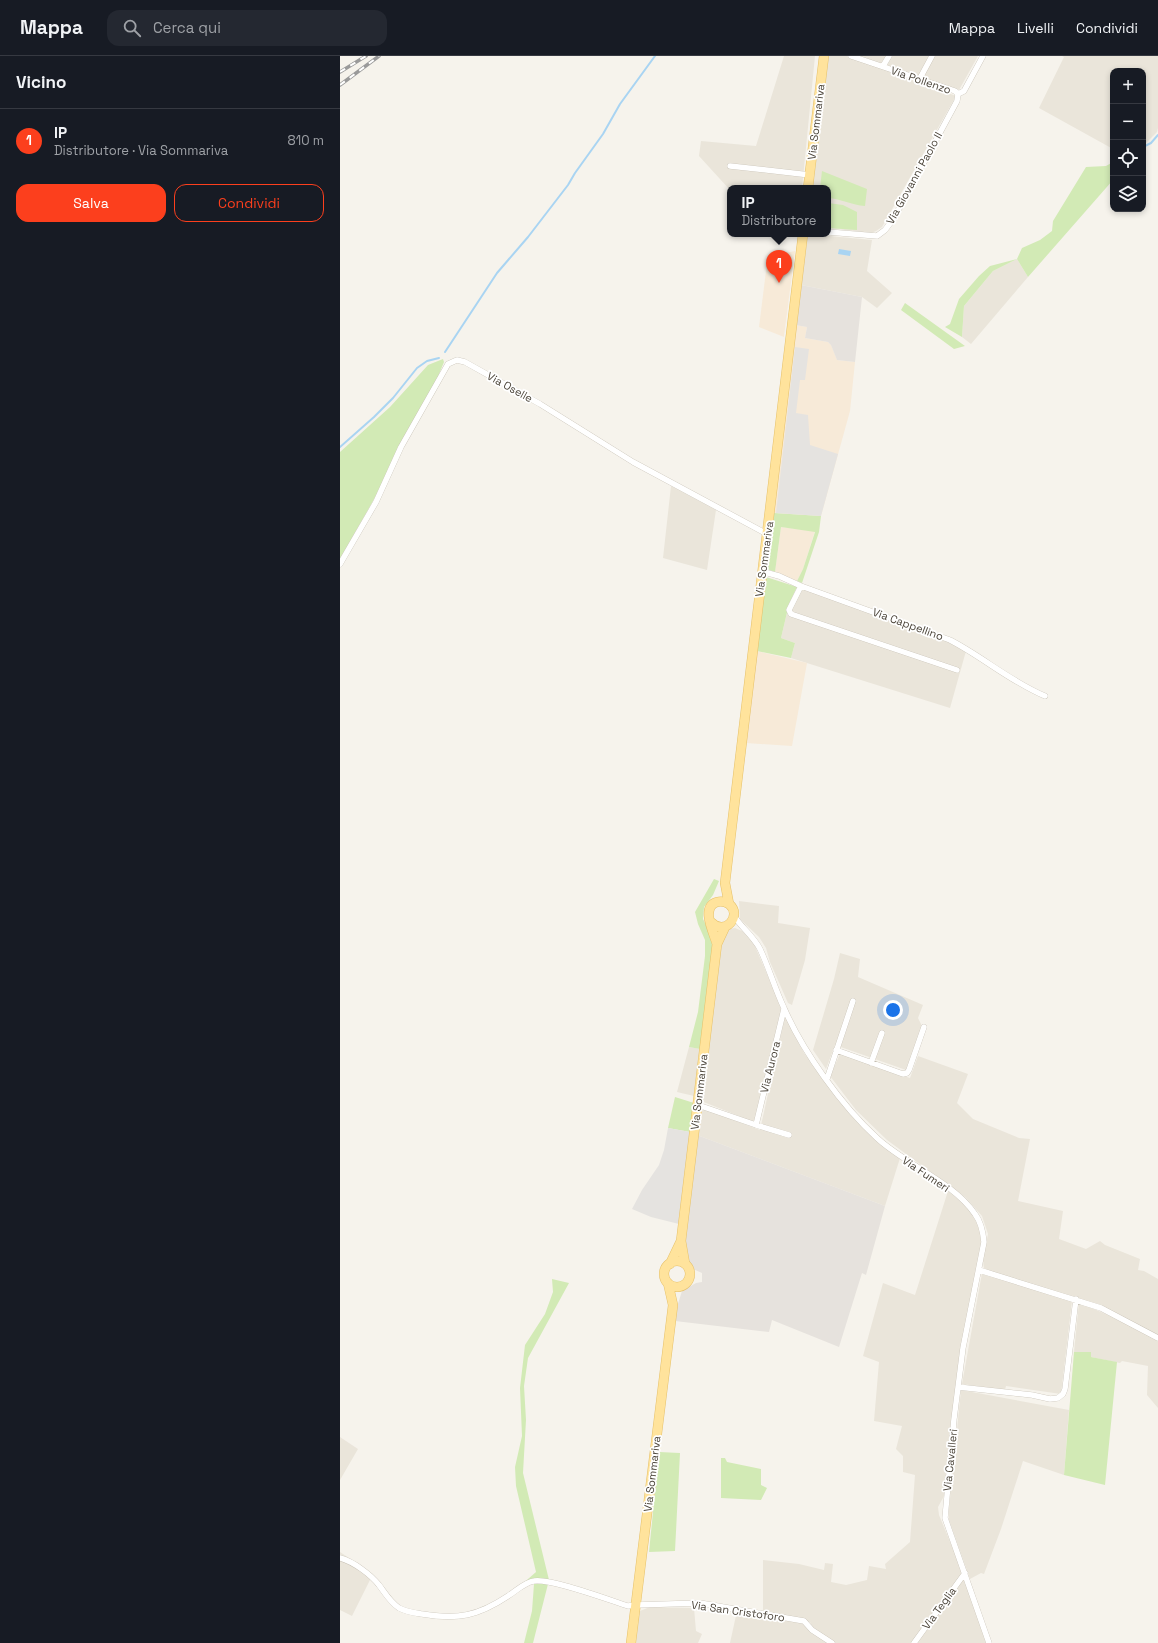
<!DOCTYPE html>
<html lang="it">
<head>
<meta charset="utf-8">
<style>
  body { margin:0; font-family:"Space Grotesk",sans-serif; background:#242831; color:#f1f3f6 }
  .controls { position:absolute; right:12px; top:12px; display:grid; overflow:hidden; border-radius:8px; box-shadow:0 2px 6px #0003 }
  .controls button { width:36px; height:36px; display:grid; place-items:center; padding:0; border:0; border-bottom:1px solid #363941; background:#171b24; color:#f1f3f6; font:20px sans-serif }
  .you { position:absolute; left:553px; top:954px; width:14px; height:14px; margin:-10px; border:3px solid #fff; border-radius:50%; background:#1a73e8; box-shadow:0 0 0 6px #1a73e833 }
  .badge { display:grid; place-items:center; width:26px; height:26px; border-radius:50%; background:#fc3f1d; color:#fff; font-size:13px; font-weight:700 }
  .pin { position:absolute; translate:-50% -33px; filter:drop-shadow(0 1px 2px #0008) }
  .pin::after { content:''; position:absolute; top:21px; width:14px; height:12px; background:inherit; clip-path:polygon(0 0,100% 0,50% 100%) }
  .popup { position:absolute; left:387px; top:129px; width:104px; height:52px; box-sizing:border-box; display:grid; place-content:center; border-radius:8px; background:#171b24; filter:drop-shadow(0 1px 3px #0005); font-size:13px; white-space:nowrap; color:#9ea1a6 }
  .popup b { font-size:15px; color:#f1f3f6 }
  .popup::after { content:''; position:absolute; left:50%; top:100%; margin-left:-8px; border:8px solid transparent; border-top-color:#171b24 }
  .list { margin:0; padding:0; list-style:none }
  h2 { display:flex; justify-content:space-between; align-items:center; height:52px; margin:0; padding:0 16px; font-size:17px }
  h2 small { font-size:13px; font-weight:400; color:#9ea1a6 }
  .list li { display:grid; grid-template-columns:26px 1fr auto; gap:12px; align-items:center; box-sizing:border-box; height:64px; padding:0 16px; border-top:1px solid #363941 }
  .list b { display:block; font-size:15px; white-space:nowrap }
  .list p { margin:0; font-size:13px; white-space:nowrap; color:#9ea1a6 }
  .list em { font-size:13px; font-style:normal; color:#9ea1a6 }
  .actions { display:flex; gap:8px; padding:12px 16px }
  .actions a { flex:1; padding:9px 0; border:1px solid #fc3f1d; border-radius:12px; text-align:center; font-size:14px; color:#fc3f1d }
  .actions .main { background:#fc3f1d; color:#fff }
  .icon { flex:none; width:22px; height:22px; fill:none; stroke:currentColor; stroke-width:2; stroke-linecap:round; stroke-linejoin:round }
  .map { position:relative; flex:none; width:818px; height:1587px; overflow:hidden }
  header { display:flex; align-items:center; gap:24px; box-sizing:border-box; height:56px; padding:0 20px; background:#171b24; border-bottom:1px solid #363941 }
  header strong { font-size:19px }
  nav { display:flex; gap:22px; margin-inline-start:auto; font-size:14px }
  .search { width:280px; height:36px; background:#242831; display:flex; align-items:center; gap:10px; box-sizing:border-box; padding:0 14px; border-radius:12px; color:#9ea1a6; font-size:15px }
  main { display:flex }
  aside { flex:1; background:#171b24 }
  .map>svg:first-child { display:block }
  .residential { fill:#eae5da }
  .commercial { fill:#f7ead8 }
  .industrial { fill:#e6e2dd }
  .green { fill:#d2eab5 }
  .parking { fill:#e5e3e0 }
  .water { fill:#a9d4f2 }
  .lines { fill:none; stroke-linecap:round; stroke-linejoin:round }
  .stream { stroke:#a9d4f2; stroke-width:2 }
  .minor-casing { stroke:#c2bbae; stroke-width:6 }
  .primary-casing { stroke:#e6c16a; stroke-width:10 }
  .minor { stroke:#fff; stroke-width:5.5 }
  .primary { stroke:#ffe39c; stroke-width:9 }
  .rail-casing { stroke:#9a9a9a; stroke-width:3.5 }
  .rail { stroke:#fff; stroke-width:2; stroke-dasharray:6; stroke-linecap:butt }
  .labels { text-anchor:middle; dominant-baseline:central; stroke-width:3.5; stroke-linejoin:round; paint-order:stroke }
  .street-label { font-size:11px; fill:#4b4439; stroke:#fff }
</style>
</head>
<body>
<header>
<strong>Mappa</strong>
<div class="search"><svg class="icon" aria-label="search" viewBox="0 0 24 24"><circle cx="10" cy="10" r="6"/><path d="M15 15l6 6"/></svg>Cerca qui</div>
<nav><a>Mappa</a><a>Livelli</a><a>Condividi</a></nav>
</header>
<main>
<aside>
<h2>Vicino<small></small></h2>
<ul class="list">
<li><span class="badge">1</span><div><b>IP</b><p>Distributore · Via Sommariva</p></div><em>810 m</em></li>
</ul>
<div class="actions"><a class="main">Salva</a><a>Condividi</a></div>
</aside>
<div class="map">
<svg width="818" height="1587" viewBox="0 0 818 1587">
  <rect width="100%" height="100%" fill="#f6f3ec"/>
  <!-- residential -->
  <path class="residential" d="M444 0H475L462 132H390V134L359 100 361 85 416 90Z
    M488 0H507L616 40 542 171 536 175 531 177 488 172V132H473Z
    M520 0H590L579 21Z
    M594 0H638L619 34 582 22Z
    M722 0H818V72L817 76 803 90V15H773V93L699 52 724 1Z
    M468 178 532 184 527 215 552 237 537 252 522 241 461 229Z
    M677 203 688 221 631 288 622 281 624 250 653 215Z
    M331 430 376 454 367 514 323 502Z
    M457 531 613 587 626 595 610 652 451 602 455 587 441 582 449 548Z
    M399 845 439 850 438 867 470 872 465 904 452 949 448 947 430 906 426 892 419 881 400 863Z
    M395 872 402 875 414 888 442 953 414 1066 361 1045 382 882 389 873Z
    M500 897 520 903 518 921 583 949 578 962 582 970 566 1014 495 989 486 1013 473 994 494 923Z
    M445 960 464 997 516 1065 542 1089 560 1102 545 1150 357 1079 361 1052 420 1074Z
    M349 991 360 993 354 1040 337 1036Z
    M500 998 570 1022 578 1000 628 1018 617 1047 633 1063 679 1082 690 1083 678 1145 723 1155 719 1183 746 1193 760 1185 765 1189 800 1203 798 1214 804 1215 818 1223V1280L762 1250 652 1217 644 1212 643 1205 648 1178 642 1160 626 1142 547 1084 516 1054 490 1020Z
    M608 1135 625 1149 636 1163 642 1174 643 1187 615 1338 604 1440 598 1451 599 1459 623 1517 573 1587H495L474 1575 470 1566 423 1556V1504L459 1508 484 1514 485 1507 493 1508 491 1526 506 1529 527 1524 529 1510 546 1513 545 1508 570 1486 575 1419 563 1416V1400L556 1393 562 1370 534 1365 539 1306 523 1300 543 1227 575 1239Z
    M642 1217 732 1245 721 1338 666 1330 665 1334 622 1328Z
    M739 1246 818 1282V1352L807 1339 808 1310 782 1305 780 1307 751 1301V1296H734Z
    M621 1334 729 1354 724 1419 683 1405 661 1473 644 1518 641 1517 630 1523 609 1464V1452Z
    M0 1381 18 1393 0 1424Z
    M0 1496 33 1518 12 1560 0 1554Z
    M624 1520 646 1587H576Z
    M310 1551 354 1552 356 1575 362 1578 358 1587H296L300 1555Z
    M397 1555 464 1565 490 1587H390Z"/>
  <!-- commercial -->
  <path class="commercial" d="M455 195 444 280V281L419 271 427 207 432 200Z
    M455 269 467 271 465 282 488 286 491 289 497 304 515 306 510 355 481 460 434 457Z
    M441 471 475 475 463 513 457 525 435 516Z
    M417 595 467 607 452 690 406 687Z"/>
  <!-- industrial -->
  <path class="industrial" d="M461 229 522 241 515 306 497 304 491 289 488 286 465 282 467 271 455 269Z
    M357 1079 545 1150 526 1219 522 1217 499 1291 432 1264 429 1276 335 1265 337 1251 342 1235 356 1227 362 1226V1217L353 1213 347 1204 345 1194 346 1172Z"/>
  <!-- green -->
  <path class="green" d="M773 106V124L688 221 677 203 653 215 624 250 622 281 605 271 610 268 619 243 639 220 650 210 677 203 682 192 700 184 712 175 713 165 746 111 766 110Z
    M482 115 527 133 525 150C512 149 501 143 488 142V132H480Z
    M488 147 503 149 517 156V174L488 172Z
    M565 247 625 290 614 293 561 254Z
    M103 303 104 306 97 323 33 445 0 503V396L50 351 88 309Z
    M434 457 481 460 479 476 462 527 457 525 463 513 475 476 441 471 435 516 427 513Z
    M426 521 457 531 449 548 441 582 455 587 451 602 417 595Z
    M374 823 379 825 373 839 364 851 363 863 370 877 373 893 360 993 349 991 358 956 365 900V884L358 868 355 856Z
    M335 1041 354 1047 350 1076 328 1072Z
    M212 1223 229 1227 188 1302 184 1330 186 1364 183 1417 209 1524 180 1530 196 1516 176 1430 175 1411 182 1380 180 1332 185 1289 205 1258 213 1236Z
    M734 1296H751V1301L777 1306 765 1429 724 1419Z
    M319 1396 340 1397 335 1495 309 1496Z
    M381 1402H385L387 1406 421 1413V1429L427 1432 421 1444 381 1442Z
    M194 1528H208L193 1587H184L192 1555Z"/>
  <!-- parking -->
  <path class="parking" d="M455 291 469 293 465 324H460L456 357 468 359 470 389 498 398 481 460 436 457Z
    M328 1072 350 1076 339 1168 311 1161 292 1153 302 1134 319 1109 324 1094Z"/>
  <!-- water -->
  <path class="water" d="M499 193 511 195 510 200 498 198Z"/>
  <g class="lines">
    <!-- stream -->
    <path class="stream" d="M803 91 811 87 818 79
      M105 296 157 217 188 181 228 129 235 117 263 78 280 48 315 0
      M0 391 34 361 53 342 77 312 87 305 99 302"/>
    <!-- minor casing -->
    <g class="minor-casing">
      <path id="minor" d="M511 0 615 35 618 38
        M543 10 549 0
        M579 24 592 0
        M618 38 624 35 643 0
        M390 110 470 119
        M488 176 537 180 545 174 554 162 617 45 618 38
        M0 508 36 446 61 391 108 308 117 304 125 306 200 348 293 406 427 478
        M421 515 439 520 461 530 610 584C643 601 671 626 705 640
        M461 530 449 554 451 558 617 614
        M394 860C402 872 414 881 420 893 429 912 435 933 444 952 463 996 502 1050 537 1082 566 1109 612 1125 635 1158 641 1166 643 1176 644 1186L623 1292 614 1363 605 1462 649 1587
        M496 994 563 1018 567 1017 569 1014 584 971
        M531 1007 542 977
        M487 1023 513 945
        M358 1049 416 1069 449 1079
        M416 1069 444 953
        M639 1214 761 1252 818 1282
        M618 1331 692 1339 710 1343 718 1342 723 1338 725 1333 736 1243
        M0 1502C14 1506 30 1518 39 1529 45 1537 50 1546 59 1552 66 1556 75 1557 82 1558 118 1564 138 1560 168 1540 176 1535 185 1526 194 1525 211 1522 269 1544 288 1550L296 1549 360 1547 464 1565 472 1574 492 1587
        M574 1587 625 1517"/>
    </g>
    <!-- primary casing -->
    <g class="primary-casing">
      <path id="primary" d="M468 132 484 0
        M389 848 385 827 463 178
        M371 866C385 881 403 859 389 848 386 846 381 845 377 846 360 851 374 877 377 888
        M324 1218a13 13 0 1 1 26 0a13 13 0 1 1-26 0Z
        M330 1208 341 1185
        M345 1208 341 1185 377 888 385 871
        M291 1587 333 1249 328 1227"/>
    </g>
    <!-- minor -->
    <use href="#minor" class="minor"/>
    <!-- primary -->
    <use href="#primary" class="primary"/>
    <!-- rail casing -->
    <g class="rail-casing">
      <path id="rail" d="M0 16 26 0
        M0 29 39 0"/>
    </g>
    <!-- rail -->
    <use href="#rail" class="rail"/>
  </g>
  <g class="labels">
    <!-- street labels -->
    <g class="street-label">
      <text transform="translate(581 24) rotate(19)">Via Pollenzo</text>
      <text transform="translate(476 66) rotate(-83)">Via Sommariva</text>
      <text transform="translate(574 122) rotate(-61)">Via Giovanni Paolo II</text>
      <text transform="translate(170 331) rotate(29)">Via Oselle</text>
      <text transform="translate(424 503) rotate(-82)">Via Sommariva</text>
      <text transform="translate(568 568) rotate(20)">Via Cappellino</text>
      <text transform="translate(430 1011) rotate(-76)">Via Aurora</text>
      <text transform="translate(359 1036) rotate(-83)">Via Sommariva</text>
      <text transform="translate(586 1118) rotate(34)">Via Fumeri</text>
      <text transform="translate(610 1404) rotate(-84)">Via Cavalleri</text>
      <text transform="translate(312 1418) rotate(-83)">Via Sommariva</text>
      <text transform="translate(599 1552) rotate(-54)">Via Teglia</text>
      <text transform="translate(398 1555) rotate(8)">Via San Cristoforo</text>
    </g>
  </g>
</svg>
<div class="controls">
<button>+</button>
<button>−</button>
<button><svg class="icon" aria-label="locate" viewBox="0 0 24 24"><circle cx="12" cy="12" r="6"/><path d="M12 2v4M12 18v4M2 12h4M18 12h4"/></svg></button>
<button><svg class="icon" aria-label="layers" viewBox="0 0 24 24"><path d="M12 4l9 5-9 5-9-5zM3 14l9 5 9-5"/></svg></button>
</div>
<div class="you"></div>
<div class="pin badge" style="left:439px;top:227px">1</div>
<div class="popup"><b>IP</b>Distributore</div>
</div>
</main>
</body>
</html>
